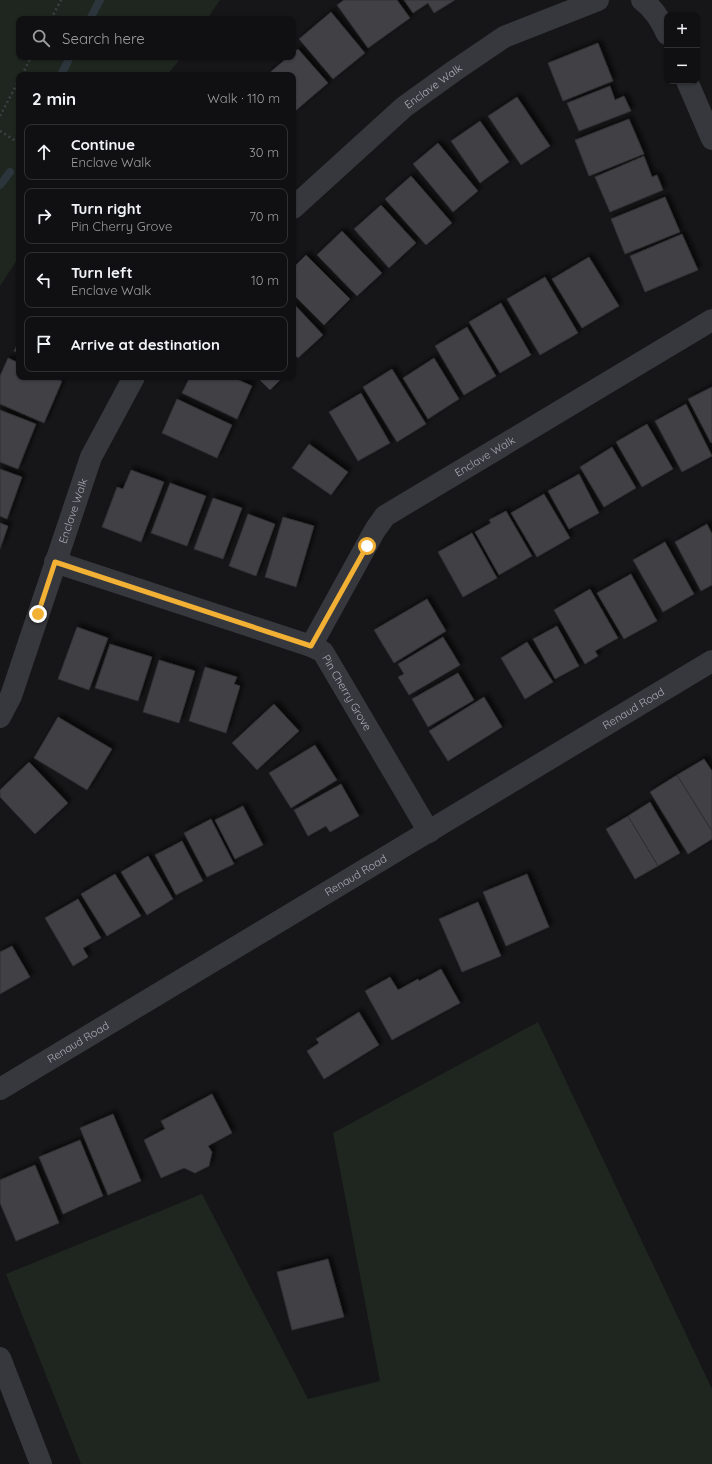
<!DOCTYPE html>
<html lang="en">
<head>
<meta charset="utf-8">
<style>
  body { margin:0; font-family:Quicksand,sans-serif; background:#1e1e20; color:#f1f3f6 }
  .controls { position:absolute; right:12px; top:12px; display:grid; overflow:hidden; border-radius:8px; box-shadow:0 1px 3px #0004 }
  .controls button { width:36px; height:36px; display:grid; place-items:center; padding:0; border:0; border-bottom:1px solid #303032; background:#101012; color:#f1f3f6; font:20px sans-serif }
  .stop { position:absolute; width:12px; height:12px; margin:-9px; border:3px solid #f2b134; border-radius:50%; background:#fff }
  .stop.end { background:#f2b134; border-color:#fff; box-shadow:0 1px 4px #0008 }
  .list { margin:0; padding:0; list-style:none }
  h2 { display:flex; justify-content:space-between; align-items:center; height:52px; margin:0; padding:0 16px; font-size:17px }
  h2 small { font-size:13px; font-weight:400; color:#9c9d9f }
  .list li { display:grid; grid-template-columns:26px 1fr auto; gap:12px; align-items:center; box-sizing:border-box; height:56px; margin:0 8px 8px; padding:0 8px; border:1px solid #303032; border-radius:8px }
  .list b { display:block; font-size:15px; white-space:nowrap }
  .list p { margin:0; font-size:13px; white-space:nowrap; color:#9c9d9f }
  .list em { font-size:13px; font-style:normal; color:#9c9d9f }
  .icon { flex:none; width:22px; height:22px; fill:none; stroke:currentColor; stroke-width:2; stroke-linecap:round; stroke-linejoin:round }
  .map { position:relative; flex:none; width:712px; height:1464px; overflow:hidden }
  .search { position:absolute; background:#101012; box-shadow:0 1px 3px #0004; left:16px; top:16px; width:280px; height:44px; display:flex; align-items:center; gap:10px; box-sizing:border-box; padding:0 14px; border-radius:8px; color:#9c9d9f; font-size:15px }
  .panel { position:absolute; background:#101012; box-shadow:0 1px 3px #0004; left:16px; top:72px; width:280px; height:308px; border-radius:8px }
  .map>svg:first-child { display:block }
  .green { fill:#1e261f }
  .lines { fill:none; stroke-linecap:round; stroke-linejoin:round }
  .stream { stroke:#2c353c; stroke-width:8 }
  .building { fill:#404145; stroke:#303034; filter:url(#shadow) }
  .path { stroke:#3d3f44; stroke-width:2.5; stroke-dasharray:2 3; stroke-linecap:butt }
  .minor { stroke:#37383d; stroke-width:22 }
  .route { stroke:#f2b134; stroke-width:5 }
  .labels { text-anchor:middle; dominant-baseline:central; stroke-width:4; stroke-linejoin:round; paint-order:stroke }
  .street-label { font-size:11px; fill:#a8adb8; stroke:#111113 }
</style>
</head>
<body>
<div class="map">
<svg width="712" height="1464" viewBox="0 0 712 1464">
  <defs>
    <filter id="shadow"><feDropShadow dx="3.5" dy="-3.5" stdDeviation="2" flood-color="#0009"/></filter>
  </defs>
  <rect width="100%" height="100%" fill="#161618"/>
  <!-- green -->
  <path class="green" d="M0 0H220L207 19H19V57H182L167 75H19V257L0 286Z
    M538 1022 712 1389V1464H81L6 1274 202 1194 308 1399 380 1381 333 1133Z"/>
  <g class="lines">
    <!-- stream -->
    <path class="stream" d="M90 19 100 0
      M61 75 70 57
      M0 185 10 172"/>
  </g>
  <!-- building -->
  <path class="building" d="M344 0H397L410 18 368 48 337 5Z
    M404 0H455L434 13 428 3 413 13Z
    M331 12 365 53 333 79 299 39Z
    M598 43 613 81 563 101 548 63Z
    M298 49 328 83 294 112 293 75H267L288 57H293V53Z
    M610 86 615 100 624 96 631 111 579 131 567 103Z
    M517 97 550 146 521 165 488 116Z
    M629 119 644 154 589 176 575 140Z
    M480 121 509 162 480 183 451 141Z
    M438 143 478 191 453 212 413 164Z
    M644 156 652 177 657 175 663 190 610 212 595 177Z
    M411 176 452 223 426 245 385 199Z
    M665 197 680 232 625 254 611 219Z
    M381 205 416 243 389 268 354 229Z
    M342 231 382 273 357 296 317 255Z
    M682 234 698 270 645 292 630 256Z
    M306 255 350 299 324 325 293 294V268Z
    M589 257 619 306 582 328 552 279Z
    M545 277 578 333 540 355 507 299Z
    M293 303 323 335 298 358 293 353Z
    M501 303 531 355 500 373 469 322Z
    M467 327 496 376 464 395 435 346Z
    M19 341V353L14 351Z
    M8 358 19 363V377H52L62 381 44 423 0 404V376Z
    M434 358 459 399 428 419 403 378Z
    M392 369 426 424 397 442 363 387Z
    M190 377H232L252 386 237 419 182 393Z
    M257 377H283L270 390Z
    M712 387V442L711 443 688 399Z
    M361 393 390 443 358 461 329 412Z
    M177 399 232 425 217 458 162 433Z
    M686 404 712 456 682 472 655 421Z
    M0 410 36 424 18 469 0 462Z
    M647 424 673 469 642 487 616 442Z
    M309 444 348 472 331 495 292 468Z
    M612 447 636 488 604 507 580 467Z
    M0 469 22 477 7 519 0 516Z
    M131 470 164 482 141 542 102 527 117 487 123 489Z
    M579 474 599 513 569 529 548 491Z
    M170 483 206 496 187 546 151 533Z
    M544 494 570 538 537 557 511 513Z
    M213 498 242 508 223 559 194 549Z
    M506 511 532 556 499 575 475 532 491 523 489 520Z
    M248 514 275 524 256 576 229 566Z
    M283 517 314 526 296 587 265 577Z
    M0 523 8 526 0 549Z
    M707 524 712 534V585L701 591 675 542Z
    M472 533 497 578 463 597 438 552Z
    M665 542 694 594 663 612 633 560Z
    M631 574 657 621 624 639 597 593Z
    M590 589 618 638 595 651 598 656 585 664 554 610Z
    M427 599 446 631 394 663 374 630Z
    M557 626 579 666 555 679 533 639Z
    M77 627 108 638 89 690 58 679Z
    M443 637 460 665 409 695 398 677 404 674 398 664Z
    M527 642 553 682 525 699 501 658Z
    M110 644 152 657 138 701 95 688Z
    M159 660 195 671 179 723 143 712Z
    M205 667 237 677 234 684 240 686 226 733 189 721Z
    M458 673 474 700 428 727 412 699Z
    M484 697 502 727 448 761 429 731Z
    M274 704 299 731 257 770 232 743Z
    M58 717 112 749 87 790 34 758Z
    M315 745 337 780 291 808 269 773Z
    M704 759 712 771V831L677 775Z
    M29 762 68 803 35 834 0 797V790Z
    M677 775 712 831V839L688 854 650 792Z
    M341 784 359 816 330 832 326 826 308 836 294 810Z
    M650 802 680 853 658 866 628 816Z
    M243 806 263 845 235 859 215 820Z
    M628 816 658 866 635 879 606 829Z
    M211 819 234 864 207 877 184 833Z
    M182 841 203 881 176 895 155 855Z
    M148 856 173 899 147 915 121 872Z
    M115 874 141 916 107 936 81 894Z
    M527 874 549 927 506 946 483 892Z
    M78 899 101 938 83 948 88 957 73 966 45 918Z
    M478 902 501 956 462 972 439 919Z
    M12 946 30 977 0 994V952Z
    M441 969 460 1003 392 1040 365 991 390 977 398 990 418 979 419 981Z
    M359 1012 379 1045 324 1079 307 1051 319 1043 316 1039Z
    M212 1094 232 1133 208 1146 212 1152 209 1166 195 1173 184 1168 161 1178 144 1140 165 1129 161 1121Z
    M113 1114 141 1181 108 1195 80 1128Z
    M80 1140 103 1196 63 1214 39 1157Z
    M35 1165 59 1223 16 1241 0 1203V1180Z
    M328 1259 344 1317 292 1330 277 1272Z"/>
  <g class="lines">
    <!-- path -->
    <path class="path" d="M51 19 61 0
      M22 75 31 57
      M0 116 19 80
      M0 131 19 143"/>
    <!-- minor -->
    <g class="minor">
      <path d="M642 0C654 9 661 20 667 34"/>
      <path d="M687 81 712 139"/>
      <path id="s1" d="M293 208 404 107 454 71 504 37 598 0"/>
      <path id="s2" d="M55 562 311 646 323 652 429 832"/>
      <path id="s3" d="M311 646 375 530 385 516 712 320"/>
      <path id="s4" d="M0 717 11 696 91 457 134 377"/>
      <path id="s5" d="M0 1089 712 661"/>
      <path d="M0 1358 41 1464"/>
    </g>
  </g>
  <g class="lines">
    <!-- route -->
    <path class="route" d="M38 614 55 562 311 646 367 546"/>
  </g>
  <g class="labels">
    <!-- street labels -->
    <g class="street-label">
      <text stroke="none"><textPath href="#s1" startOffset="186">Enclave Walk</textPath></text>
      <text stroke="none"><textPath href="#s3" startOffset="266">Enclave Walk</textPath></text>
      <text stroke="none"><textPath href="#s4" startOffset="219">Enclave Walk</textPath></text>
      <text stroke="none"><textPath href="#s2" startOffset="330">Pin Cherry Grove</textPath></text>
      <text stroke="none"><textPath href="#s5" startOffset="739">Renaud Road</textPath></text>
      <text stroke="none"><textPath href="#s5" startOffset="415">Renaud Road</textPath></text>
      <text stroke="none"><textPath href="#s5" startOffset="91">Renaud Road</textPath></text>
    </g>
  </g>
</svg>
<div class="controls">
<button>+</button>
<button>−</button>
</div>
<div class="stop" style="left:367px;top:546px"></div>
<div class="stop end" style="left:38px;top:614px"></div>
<div class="search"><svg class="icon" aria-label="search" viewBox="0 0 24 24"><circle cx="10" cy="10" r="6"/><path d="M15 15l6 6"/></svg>Search here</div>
<section class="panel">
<h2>2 min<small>Walk · 110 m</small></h2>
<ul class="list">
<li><svg class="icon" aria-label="ahead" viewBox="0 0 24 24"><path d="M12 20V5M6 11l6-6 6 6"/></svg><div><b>Continue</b><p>Enclave Walk</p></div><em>30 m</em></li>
<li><svg class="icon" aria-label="right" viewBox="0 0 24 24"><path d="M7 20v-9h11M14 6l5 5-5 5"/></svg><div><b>Turn right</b><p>Pin Cherry Grove</p></div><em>70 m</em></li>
<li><svg class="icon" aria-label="left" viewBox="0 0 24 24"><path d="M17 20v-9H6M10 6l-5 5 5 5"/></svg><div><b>Turn left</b><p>Enclave Walk</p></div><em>10 m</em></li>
<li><svg class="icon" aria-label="arrive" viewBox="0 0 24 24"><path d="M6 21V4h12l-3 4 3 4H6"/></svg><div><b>Arrive at destination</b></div></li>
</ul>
</section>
</div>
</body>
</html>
